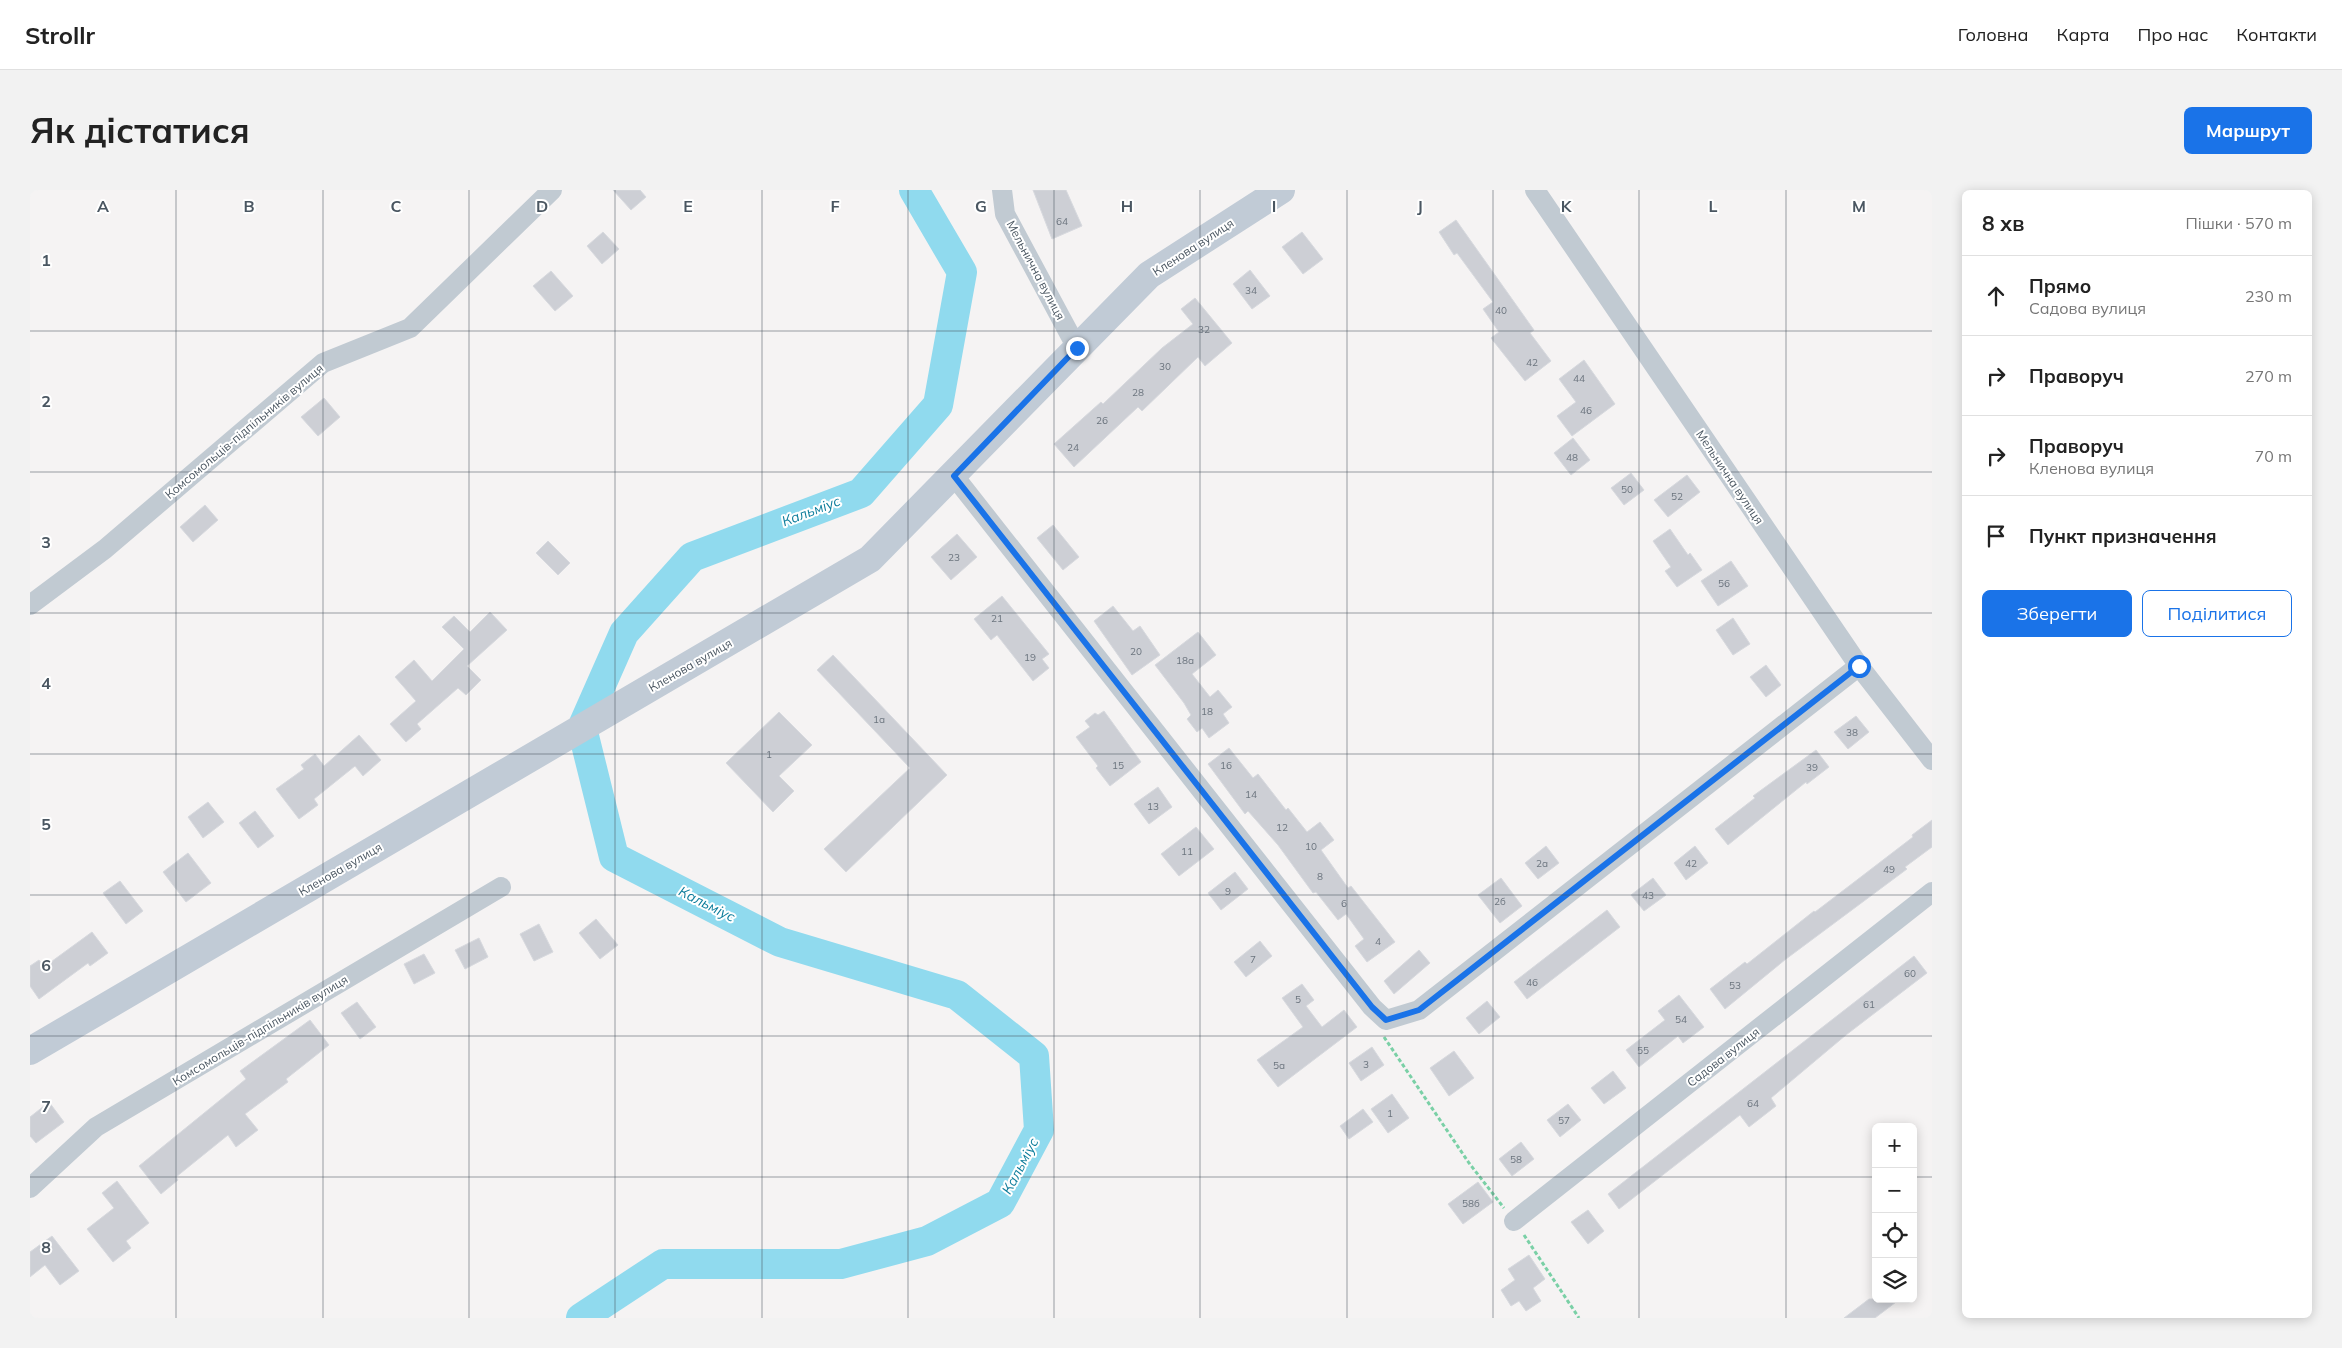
<!DOCTYPE html>
<html lang="uk">
<head>
<meta charset="utf-8">
<style>
  body { margin:0; font-family:Mulish,sans-serif; background:#f2f2f2; color:#222 }
  .controls { position:absolute; right:15px; bottom:15px; display:grid; overflow:hidden; border-radius:8px; box-shadow:0 2px 12px #0003 }
  .controls button { width:45px; height:45px; display:grid; place-items:center; padding:0; border:0; border-bottom:1px solid #e0e0e0; background:#fff; color:#222; font:25px sans-serif }
  .stop { position:absolute; width:15px; height:15px; margin:-11px; border:4px solid #1a73e8; border-radius:50%; background:#fff }
  .stop.end { background:#1a73e8; border-color:#fff; box-shadow:0 1px 5px #0008 }
  .list { margin:0; padding:0; list-style:none }
  h2 { display:flex; justify-content:space-between; align-items:center; height:65px; margin:0; padding:0 20px; font-size:21px }
  h2 small { font-size:16px; font-weight:400; color:#767676 }
  .list li { display:grid; grid-template-columns:32px 1fr auto; gap:15px; align-items:center; box-sizing:border-box; height:80px; padding:0 20px; border-top:1px solid #e0e0e0 }
  .list b { display:block; font-size:19px; white-space:nowrap }
  .list p { margin:0; font-size:16px; white-space:nowrap; color:#767676 }
  .list em { font-size:16px; font-style:normal; color:#767676 }
  .actions { display:flex; gap:10px; padding:15px 20px }
  .actions a { flex:1; padding:11px 0; border:1px solid #1a73e8; border-radius:8px; text-align:center; font-size:18px; color:#1a73e8 }
  .actions .main { background:#1a73e8; color:#fff }
  .icon { flex:none; width:28px; height:28px; fill:none; stroke:currentColor; stroke-width:2; stroke-linecap:round; stroke-linejoin:round }
  .map { position:relative; flex:none; width:1902px; height:1128px; overflow:hidden; border-radius:8px }
  header { display:flex; align-items:center; gap:30px; box-sizing:border-box; height:70px; padding:0 25px; background:#fff; border-bottom:1px solid #e0e0e0 }
  header strong { font-size:24px }
  nav { display:flex; gap:28px; margin-inline-start:auto; font-size:18px }
  .intro { display:flex; align-items:center; justify-content:space-between; box-sizing:border-box; height:120px; padding:0 30px }
  h1 { margin:0; font-size:35px }
  .button { padding:12px 22px; border-radius:8px; background:#1a73e8; color:#fff; font-size:18px; font-weight:700 }
  main { display:flex; gap:30px; padding:0 30px }
  aside { flex:1; background:#fff; border-radius:8px; box-shadow:0 2px 12px #0003 }
  .map>svg:first-child { display:block }
  .lines { fill:none; stroke-linecap:round; stroke-linejoin:round }
  .river { stroke:#90daee; stroke-width:30 }
  .building { fill:#cdcfd5; stroke:#d7d9de }
  .path { stroke:#7ad0a6; stroke-width:3; stroke-dasharray:4 2.5; stroke-linecap:butt }
  .minor { stroke:#c1cad2; stroke-width:20 }
  .secondary { stroke:#c1cbd6; stroke-width:28 }
  .route { stroke:#1a73e8; stroke-width:6 }
  .grid { fill:none; stroke:#4a5661; stroke-width:1; stroke-opacity:0.55 }
  .labels { text-anchor:middle; dominant-baseline:central; stroke-width:4; stroke-linejoin:round; paint-order:stroke }
  .number-label { font-size:10px; fill:#6b747e }
  .street-label { font-size:12px; fill:#4a5661; stroke:#fff }
  .water-label { font-size:14px; font-style:italic; fill:#0c7c9b; stroke:#fff }
  .grid-label { font-size:16px; text-anchor:middle; font-weight:bold; fill:#4a5661; stroke:#fff; stroke-width:4; stroke-linejoin:round; paint-order:stroke }
</style>
</head>
<body>
<header>
<strong>Strollr</strong>
<nav><a>Головна</a><a>Карта</a><a>Про нас</a><a>Контакти</a></nav>
</header>
<div class="intro"><h1>Як дістатися</h1><a class="button">Маршрут</a></div>
<main>
<div class="map">
<svg width="1902" height="1128" viewBox="0 0 1902 1128">
  <rect width="100%" height="100%" fill="#f5f3f3"/>
  <g class="lines">
    <!-- river -->
    <path class="river" d="M551 1128 633 1074H811L897 1051 970 1013 1009 940 1004 866 927 805 750 752 584 667 552 538 594 443 662 367 831 303 908 215 932 82 884 0"/>
  </g>
  <!-- building -->
  <path class="building" d="M583 0H610L616 7 601 20Z
    M1003 0H1036L1052 36 1022 49Z
    M1426 30 1504 140 1500 143 1521 171 1495 191 1461 148 1469 142 1453 119 1463 112 1427 63 1424 65 1409 42Z
    M573 42 589 59 572 74 557 56Z
    M1272 42 1293 69 1273 84 1252 57Z
    M1220 80 1240 106 1222 119 1203 94Z
    M521 81 543 106 525 121 503 96Z
    M1165 108 1202 153 1175 176 1168 167 1112 221 1108 217 1044 277 1024 254 1071 212 1073 214 1132 158 1163 134 1151 119Z
    M1554 170 1585 214 1542 246 1527 226 1546 212 1529 189Z
    M294 208 310 227 288 246 271 227Z
    M1543 248 1560 270 1541 285 1524 263Z
    M1601 283 1614 300 1594 315 1581 298Z
    M1657 285 1670 302 1638 327 1624 310Z
    M175 315 188 330 163 352 150 337Z
    M1023 335 1049 367 1033 380 1007 348Z
    M1640 339 1658 365 1660 363 1672 380 1647 397 1635 381 1641 377 1623 351Z
    M927 344 947 367 921 390 901 367Z
    M518 351 540 373 528 385 506 363Z
    M1701 371 1718 396 1688 416 1671 391Z
    M972 406 1019 464 1012 469 1019 478 1003 491 967 445 961 450 944 429Z
    M1083 416 1103 441 1110 436 1130 465 1102 485 1064 431Z
    M460 422 477 440 437 476 451 490 436 505 428 498 387 534 391 539 376 552 360 534 386 511 365 487 384 470 402 491 434 459 412 437 424 426 440 442Z
    M1703 428 1720 454 1703 465 1686 440Z
    M1168 442 1186 465 1162 484 1180 507 1188 500 1202 517 1193 524 1199 533 1179 548 1172 538 1167 542 1157 529 1161 525 1154 513 1125 475Z
    M803 465 917 585 816 682 794 659 880 578 787 480Z
    M1736 475 1751 495 1736 507 1720 487Z
    M1074 521 1111 572 1080 596 1066 578 1068 576 1046 547 1060 537 1055 531 1065 523 1068 525Z
    M749 522 782 555 749 586 764 601 743 622 696 573Z
    M1826 526 1839 542 1818 559 1804 542Z
    M329 545 351 570 333 586 325 576 284 609 288 615 269 629 246 599 274 579 271 575 285 564 294 576Z
    M1199 558 1223 588 1228 584 1256 620 1258 618 1277 642 1290 632 1304 650 1291 660 1318 698 1321 696 1365 752 1337 772 1325 756 1334 749 1316 724 1308 730 1286 702 1283 703 1248 655 1218 621 1215 624 1178 574Z
    M1786 560 1799 577 1777 594 1776 592 1698 655 1685 639 1725 608 1723 606Z
    M1128 597 1142 617 1119 634 1104 614Z
    M178 612 194 632 173 648 158 627Z
    M225 621 244 646 228 658 209 633Z
    M1902 630V657L1875 677 1877 679 1756 769 1695 819 1680 799 1715 772 1717 774 1784 721 1785 722 1823 693 1883 647 1882 645Z
    M1166 637 1184 659 1149 686 1131 664Z
    M1516 656 1529 673 1508 689 1495 673Z
    M1665 656 1678 673 1656 690 1644 673Z
    M158 663 181 693 156 712 133 682Z
    M1205 682 1218 699 1191 720 1178 703Z
    M1471 688 1492 716 1470 733 1448 705Z
    M1623 688 1636 705 1614 721 1601 705Z
    M90 691 113 721 96 734 73 703Z
    M1577 720 1590 737 1497 809 1484 792Z
    M566 729 588 755 570 769 549 743Z
    M509 734 523 762 504 771 490 744Z
    M62 742 78 763 60 776 58 773 9 809 0 796V776L9 770 14 777Z
    M449 748 458 767 435 779 425 760Z
    M1230 751 1242 766 1216 787 1204 772Z
    M1389 760 1400 773 1364 804 1354 791Z
    M394 764 405 783 384 794 374 774Z
    M1884 766 1897 783 1816 845 1741 908 1746 916 1719 937 1710 925 1589 1019 1578 1004Z
    M1272 794 1284 810 1276 816 1292 837 1314 820 1327 837 1248 897 1227 870 1273 837 1252 808Z
    M1649 805 1674 837 1653 853 1648 846 1609 877 1596 860 1635 830 1628 821Z
    M1457 811 1470 827 1449 844 1436 828Z
    M327 812 346 837 330 849 311 823Z
    M280 830 299 855 256 889 258 892 215 924 228 940 206 957 198 945 146 987 148 990 131 1004 109 976 216 889 210 881Z
    M1342 857 1354 875 1331 891 1319 873Z
    M1424 861 1444 888 1419 906 1400 878Z
    M1583 881 1596 898 1574 914 1561 898Z
    M1362 904 1379 928 1358 943 1341 919Z
    M19 912 34 932 6 953 0 946V927Z
    M1538 914 1551 930 1530 947 1517 930Z
    M1333 919 1343 932 1319 949 1310 936Z
    M1491 952 1504 969 1482 986 1469 969Z
    M87 991 119 1033 96 1051 101 1058 83 1072 57 1039 84 1018 72 1003Z
    M1448 992 1463 1012 1433 1034 1418 1014Z
    M1558 1020 1574 1041 1558 1054 1541 1032Z
    M22 1046 49 1081 30 1095 15 1075 0 1087V1062Z
    M1499 1065 1515 1089 1503 1098 1511 1111 1496 1121 1489 1111 1481 1116 1471 1100 1485 1090 1478 1079Z
    M1839 1109H1870L1845 1128H1814Z"/>
  <g class="lines">
    <!-- path -->
    <path class="path" d="M1354 847 1439 973 1474 1018
      M1494 1045 1549 1128"/>
    <!-- minor -->
    <path class="minor" d="M972 0 975 24 1047 158
      M1505 0 1829 476 1902 570
      M924 286 1342 817 1356 830 1389 820 1829 476
      M0 415 75 359 293 173 380 138 522 0
      M0 998 66 937 471 697
      M1484 1031 1902 702"/>
    <!-- secondary -->
    <path class="secondary" d="M0 861 840 369 1119 85 1251 0"/>
  </g>
  <g class="lines">
    <!-- route -->
    <path class="route" d="M1047 158 924 286 1342 817 1356 830 1389 820 1829 476"/>
  </g>
  <!-- grid -->
  <path class="grid" d="M146 0V1128M293 0V1128M439 0V1128M585 0V1128M732 0V1128M878 0V1128M1024 0V1128M1170 0V1128M1317 0V1128M1463 0V1128M1609 0V1128M1756 0V1128M0 141H1902M0 282H1902M0 423H1902M0 564H1902M0 705H1902M0 846H1902M0 987H1846M1883 987H1902"/>
  <g class="labels">
    <!-- number labels -->
    <g class="number-label">
      <text x="1032" y="31">64</text>
      <text x="1221" y="100">34</text>
      <text x="1471" y="120">40</text>
      <text x="1174" y="139">32</text>
      <text x="1502" y="172">42</text>
      <text x="1135" y="176">30</text>
      <text x="1549" y="188">44</text>
      <text x="1108" y="202">28</text>
      <text x="1556" y="220">46</text>
      <text x="1072" y="230">26</text>
      <text x="1043" y="257">24</text>
      <text x="1542" y="267">48</text>
      <text x="1597" y="299">50</text>
      <text x="1647" y="306">52</text>
      <text x="924" y="367">23</text>
      <text x="1694" y="393">56</text>
      <text x="967" y="428">21</text>
      <text x="1106" y="461">20</text>
      <text x="1000" y="467">19</text>
      <text x="1155" y="470">18а</text>
      <text x="1177" y="521">18</text>
      <text x="849" y="529">1а</text>
      <text x="1822" y="542">38</text>
      <text x="739" y="564">1</text>
      <text x="1088" y="575">15</text>
      <text x="1196" y="575">16</text>
      <text x="1782" y="577">39</text>
      <text x="1221" y="604">14</text>
      <text x="1123" y="616">13</text>
      <text x="1252" y="637">12</text>
      <text x="1281" y="656">10</text>
      <text x="1157" y="661">11</text>
      <text x="1512" y="673">2а</text>
      <text x="1661" y="673">42</text>
      <text x="1859" y="679">49</text>
      <text x="1290" y="686">8</text>
      <text x="1198" y="701">9</text>
      <text x="1618" y="705">43</text>
      <text x="1470" y="711">2б</text>
      <text x="1314" y="713">6</text>
      <text x="1348" y="751">4</text>
      <text x="1223" y="769">7</text>
      <text x="1880" y="783">60</text>
      <text x="1502" y="792">46</text>
      <text x="1705" y="795">53</text>
      <text x="1268" y="809">5</text>
      <text x="1839" y="814">61</text>
      <text x="1651" y="829">54</text>
      <text x="1613" y="860">55</text>
      <text x="1336" y="874">3</text>
      <text x="1249" y="875">5а</text>
      <text x="1723" y="913">64</text>
      <text x="1360" y="923">1</text>
      <text x="1534" y="930">57</text>
      <text x="1486" y="969">58</text>
      <text x="1441" y="1013">58б</text>
    </g>
    <!-- street labels -->
    <g class="street-label">
      <text transform="translate(1163 57) rotate(-33)">Кленова вулиця</text>
      <text transform="translate(1006 80) rotate(62)">Мельнична вулиця</text>
      <text transform="translate(214 241) rotate(-40)">Комсомольців-підпільників вулиця</text>
      <text transform="translate(1700 287) rotate(56)">Мельнична вулиця</text>
      <text transform="translate(660 475) rotate(-30)">Кленова вулиця</text>
      <text transform="translate(310 679) rotate(-30)">Кленова вулиця</text>
      <text transform="translate(230 840) rotate(-31)">Комсомольців-підпільників вулиця</text>
      <text transform="translate(1693 867) rotate(-38)">Садова вулиця</text>
    </g>
    <!-- water labels -->
    <g class="water-label">
      <text transform="translate(781 321) rotate(-21)">Кальміус</text>
      <text transform="translate(677 714) rotate(27)">Кальміус</text>
      <text transform="translate(990 976) rotate(-62)">Кальміус</text>
    </g>
  </g>
  <g class="grid-label">
    <text x="73" y="22">A</text>
    <text x="219" y="22">B</text>
    <text x="366" y="22">C</text>
    <text x="512" y="22">D</text>
    <text x="658" y="22">E</text>
    <text x="805" y="22">F</text>
    <text x="951" y="22">G</text>
    <text x="1097" y="22">H</text>
    <text x="1244" y="22">I</text>
    <text x="1390" y="22">J</text>
    <text x="1536" y="22">K</text>
    <text x="1683" y="22">L</text>
    <text x="1829" y="22">M</text>
    <text x="16" y="76">1</text>
    <text x="16" y="217">2</text>
    <text x="16" y="358">3</text>
    <text x="16" y="499">4</text>
    <text x="16" y="640">5</text>
    <text x="16" y="781">6</text>
    <text x="16" y="922">7</text>
    <text x="16" y="1063">8</text>
  </g>
</svg>
<div class="controls">
<button>+</button>
<button>−</button>
<button><svg class="icon" aria-label="locate" viewBox="0 0 24 24"><circle cx="12" cy="12" r="6"/><path d="M12 2v4M12 18v4M2 12h4M18 12h4"/></svg></button>
<button><svg class="icon" aria-label="layers" viewBox="0 0 24 24"><path d="M12 4l9 5-9 5-9-5zM3 14l9 5 9-5"/></svg></button>
</div>
<div class="stop" style="left:1829px;top:476px"></div>
<div class="stop end" style="left:1047px;top:158px"></div>
</div>
<aside>
<h2>8 хв<small>Пішки · 570 m</small></h2>
<ul class="list">
<li><svg class="icon" aria-label="ahead" viewBox="0 0 24 24"><path d="M12 20V5M6 11l6-6 6 6"/></svg><div><b>Прямо</b><p>Садова вулиця</p></div><em>230 m</em></li>
<li><svg class="icon" aria-label="right" viewBox="0 0 24 24"><path d="M7 20v-9h11M14 6l5 5-5 5"/></svg><div><b>Праворуч</b></div><em>270 m</em></li>
<li><svg class="icon" aria-label="right" viewBox="0 0 24 24"><path d="M7 20v-9h11M14 6l5 5-5 5"/></svg><div><b>Праворуч</b><p>Кленова вулиця</p></div><em>70 m</em></li>
<li><svg class="icon" aria-label="arrive" viewBox="0 0 24 24"><path d="M6 21V4h12l-3 4 3 4H6"/></svg><div><b>Пункт призначення</b></div></li>
</ul>
<div class="actions"><a class="main">Зберегти</a><a>Поділитися</a></div>
</aside>
</main>
</body>
</html>
